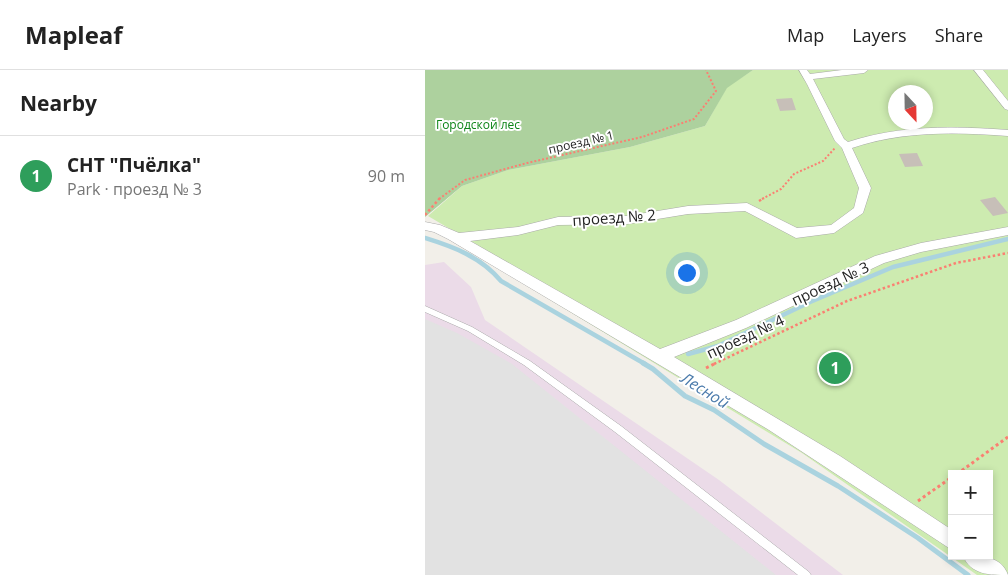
<!DOCTYPE html>
<html lang="en">
<head>
<meta charset="utf-8">
<style>
  body { margin:0; font-family:"Open Sans",sans-serif; background:#f6f6f6; color:#222 }
  .controls { position:absolute; right:15px; bottom:15px; display:grid; overflow:hidden; border-radius:0px; box-shadow:0 2px 8px #0003 }
  .controls button { width:45px; height:45px; display:grid; place-items:center; padding:0; border:0; border-bottom:1px solid #e0e0e0; background:#fff; color:#222; font:25px sans-serif }
  .compass { position:absolute; left:463px; top:15px; width:45px; height:45px; border-radius:50%; background:#fff; box-shadow:0 2px 8px #0003; rotate:158deg }
  .you { position:absolute; left:261px; top:202px; width:18px; height:18px; margin:-12px; border:4px solid #fff; border-radius:50%; background:#1a73e8; box-shadow:0 0 0 8px #1a73e833 }
  .badge { display:grid; place-items:center; width:32px; height:32px; border-radius:50%; background:#d40000; color:#fff; font-size:16px; font-weight:700 }
  .pin { position:absolute; translate:-50% -50%; border:2px solid #fff; box-shadow:0 1px 5px #0006 }
  .list { margin:0; padding:0; list-style:none }
  h2 { display:flex; justify-content:space-between; align-items:center; height:65px; margin:0; padding:0 20px; font-size:21px }
  h2 small { font-size:16px; font-weight:400; color:#767676 }
  .list li { display:grid; grid-template-columns:32px 1fr auto; gap:15px; align-items:center; box-sizing:border-box; height:80px; padding:0 20px; border-top:1px solid #e0e0e0 }
  .list b { display:block; font-size:19px; white-space:nowrap }
  .list p { margin:0; font-size:16px; white-space:nowrap; color:#767676 }
  .list em { font-size:16px; font-style:normal; color:#767676 }
  .map { position:relative; flex:none; width:583px; height:505px; overflow:hidden }
  header { display:flex; align-items:center; gap:30px; box-sizing:border-box; height:70px; padding:0 25px; background:#fff; border-bottom:1px solid #e0e0e0 }
  header strong { font-size:24px }
  nav { display:flex; gap:28px; margin-inline-start:auto; font-size:18px }
  main { display:flex }
  aside { flex:1; background:#fff }
  .map>svg:first-child { display:block }
  .industrial { fill:#ebdbe8 }
  .grass { fill:#cdebb0; fill-rule:evenodd }
  .forest { fill:#add19e }
  .parking { fill:#e2e2e2 }
  .lines { fill:none; stroke-linecap:round; stroke-linejoin:round }
  .stream-far1 { stroke:#aad3df; stroke-width:4.5 }
  .stream { stroke:#aad3df; stroke-width:5 }
  .building { fill:#c7bfb8 }
  .lane-casing { stroke:#a9a9a9; stroke-width:1 }
  .street-casing { stroke:#a9a9a9; stroke-width:1 }
  .path-far2 { stroke:#fa8072; stroke-width:2; stroke-dasharray:2 2; stroke-linecap:butt }
  .path-far1 { stroke:#fa8072; stroke-width:2.5; stroke-dasharray:2.5 2.5; stroke-linecap:butt }
  .path { stroke:#fa8072; stroke-width:3; stroke-dasharray:3 3; stroke-linecap:butt }
  .lane { fill:#fff; fill-rule:evenodd }
  .street { fill:#fff; fill-rule:evenodd }
  .labels { text-anchor:middle; dominant-baseline:central; stroke-width:4; stroke-linejoin:round; paint-order:stroke }
  .far-park-label { font-size:12px; fill:#0c8416; stroke:#fff }
  .far-street-label { font-size:12px; fill:#222; stroke:#fff }
  .street-label { font-size:15px; fill:#222; stroke:#fff }
  .water-label { font-size:16px; font-style:italic; fill:#4a7aab; stroke:#fff }
</style>
</head>
<body>
<header>
<strong>Mapleaf</strong>
<nav><a>Map</a><a>Layers</a><a>Share</a></nav>
</header>
<main>
<aside>
<h2>Nearby<small></small></h2>
<ul class="list">
<li><span class="badge" style="background:#2e9e5b">1</span><div><b>СНТ &quot;Пчёлка&quot;</b><p>Park · проезд № 3</p></div><em>90 m</em></li>
</ul>
</aside>
<div class="map">
<svg width="583" height="505" viewBox="0 0 583 505">
  <rect width="100%" height="100%" fill="#f2efe9"/>
  <!-- industrial -->
  <path class="industrial" d="M19 192 46 217 60 250 294 410 418 505H0V195Z"/>
  <!-- grass -->
  <path class="grass" d="M328 0H583V505H552L377 383 96 212 54 176 3 146 37 116 83 100 205 77 280 56 302 17ZM470 22H500V52H470ZM527 404H564V486H527Z"/>
  <!-- forest -->
  <path class="forest" d="M0 0H328L302 18 280 56 205 77 83 100 37 116 0 147Z"/>
  <!-- parking -->
  <path class="parking" d="M0 249 32 263 87 294 351 505H0Z"/>
  <g class="lines">
    <!-- stream-far1 -->
    <path class="stream-far1" d="M0 168C29 177 56 187 76 211L220 294
      M263 284 293 276 385 232 468 197 583 169"/>
    <!-- stream -->
    <path class="stream" d="M218 293 228 299 260 326 289 340 339 374 413 416 493 468 543 505"/>
  </g>
  <!-- building -->
  <path class="building" d="M367 28 371 40 355 41 351 29Z
    M492 83 498 96 480 97 474 84Z
    M570 127 583 143 568 146 555 130Z"/>
  <g class="lines">
    <!-- lane casing -->
    <g class="lane-casing">
      <path id="lane" d="M0 236 47 257 105 291 196 356 384 502 386 505H373L190 362 99 295 43 261 0 242Z"/>
    </g>
    <!-- street casing -->
    <g class="street-casing">
      <path id="street" d="M374 0H382L385 4 417 0H443L439 3 388 9 419 69 423 72C475 55 529 56 583 60V66C530 62 477 61 427 78L446 118 438 143 409 163 371 168 320 141 263 144 202 154 133 155 93 165 45 171 235 279 311 250 450 186 496 173 583 157V165L496 182 459 193 321 258 249 287 415 386 527 460V480L344 360 23 169 9 162 0 160V152L15 155 34 163 93 157 133 147 202 146 263 136 322 133 372 158 406 155 429 138 434 118 417 78 410 71 382 14Z
        M549 0H558L583 31V40L580 39Z
        M538 486C555 486 576 485 583 505 565 505 546 505 538 486Z"/>
    </g>
    <!-- path-far2 -->
    <path class="path-far2" d="M14 129 40 110 102 93 217 67 269 49 291 21 281 0
      M337 129 356 119 369 104 398 91 410 78"/>
    <!-- path-far1 -->
    <path class="path-far1" d="M334 131 339 128
      M0 145 15 128
      M289 294 422 231 531 193 583 183"/>
    <!-- path -->
    <path class="path" d="M281 298 291 293
      M532 404 583 367
      M493 431 527 407"/>
    <!-- lane -->
    <use href="#lane" class="lane"/>
    <!-- street -->
    <use href="#street" class="street"/>
  </g>
  <g class="labels">
    <!-- far-park labels -->
    <g class="far-park-label">
      <text x="53" y="54">Городской лес</text>
    </g>
    <!-- far-street labels -->
    <g class="far-street-label">
      <text transform="translate(156 72) rotate(-13)">проезд № 1</text>
    </g>
    <!-- street labels -->
    <g class="street-label">
      <text transform="translate(189 147) rotate(-4)">проезд № 2</text>
      <text transform="translate(405 213) rotate(-25)">проезд № 3</text>
      <text transform="translate(320 266) rotate(-25)">проезд № 4</text>
    </g>
    <!-- water labels -->
    <g class="water-label">
      <text transform="translate(280 320) rotate(32)">Лесной</text>
    </g>
  </g>
</svg>
<div class="controls">
<button>+</button>
<button>−</button>
</div>
<svg class="compass" viewBox="-18 -18 36 36"><path d="M0-13l5 13h-10z" fill="#e53935"/><path d="M0 13l5-13h-10z" fill="#767676"/></svg>
<div class="you"></div>
<div class="pin badge" style="left:410px;top:298px;background:#2e9e5b">1</div>
</div>
</main>
</body>
</html>
